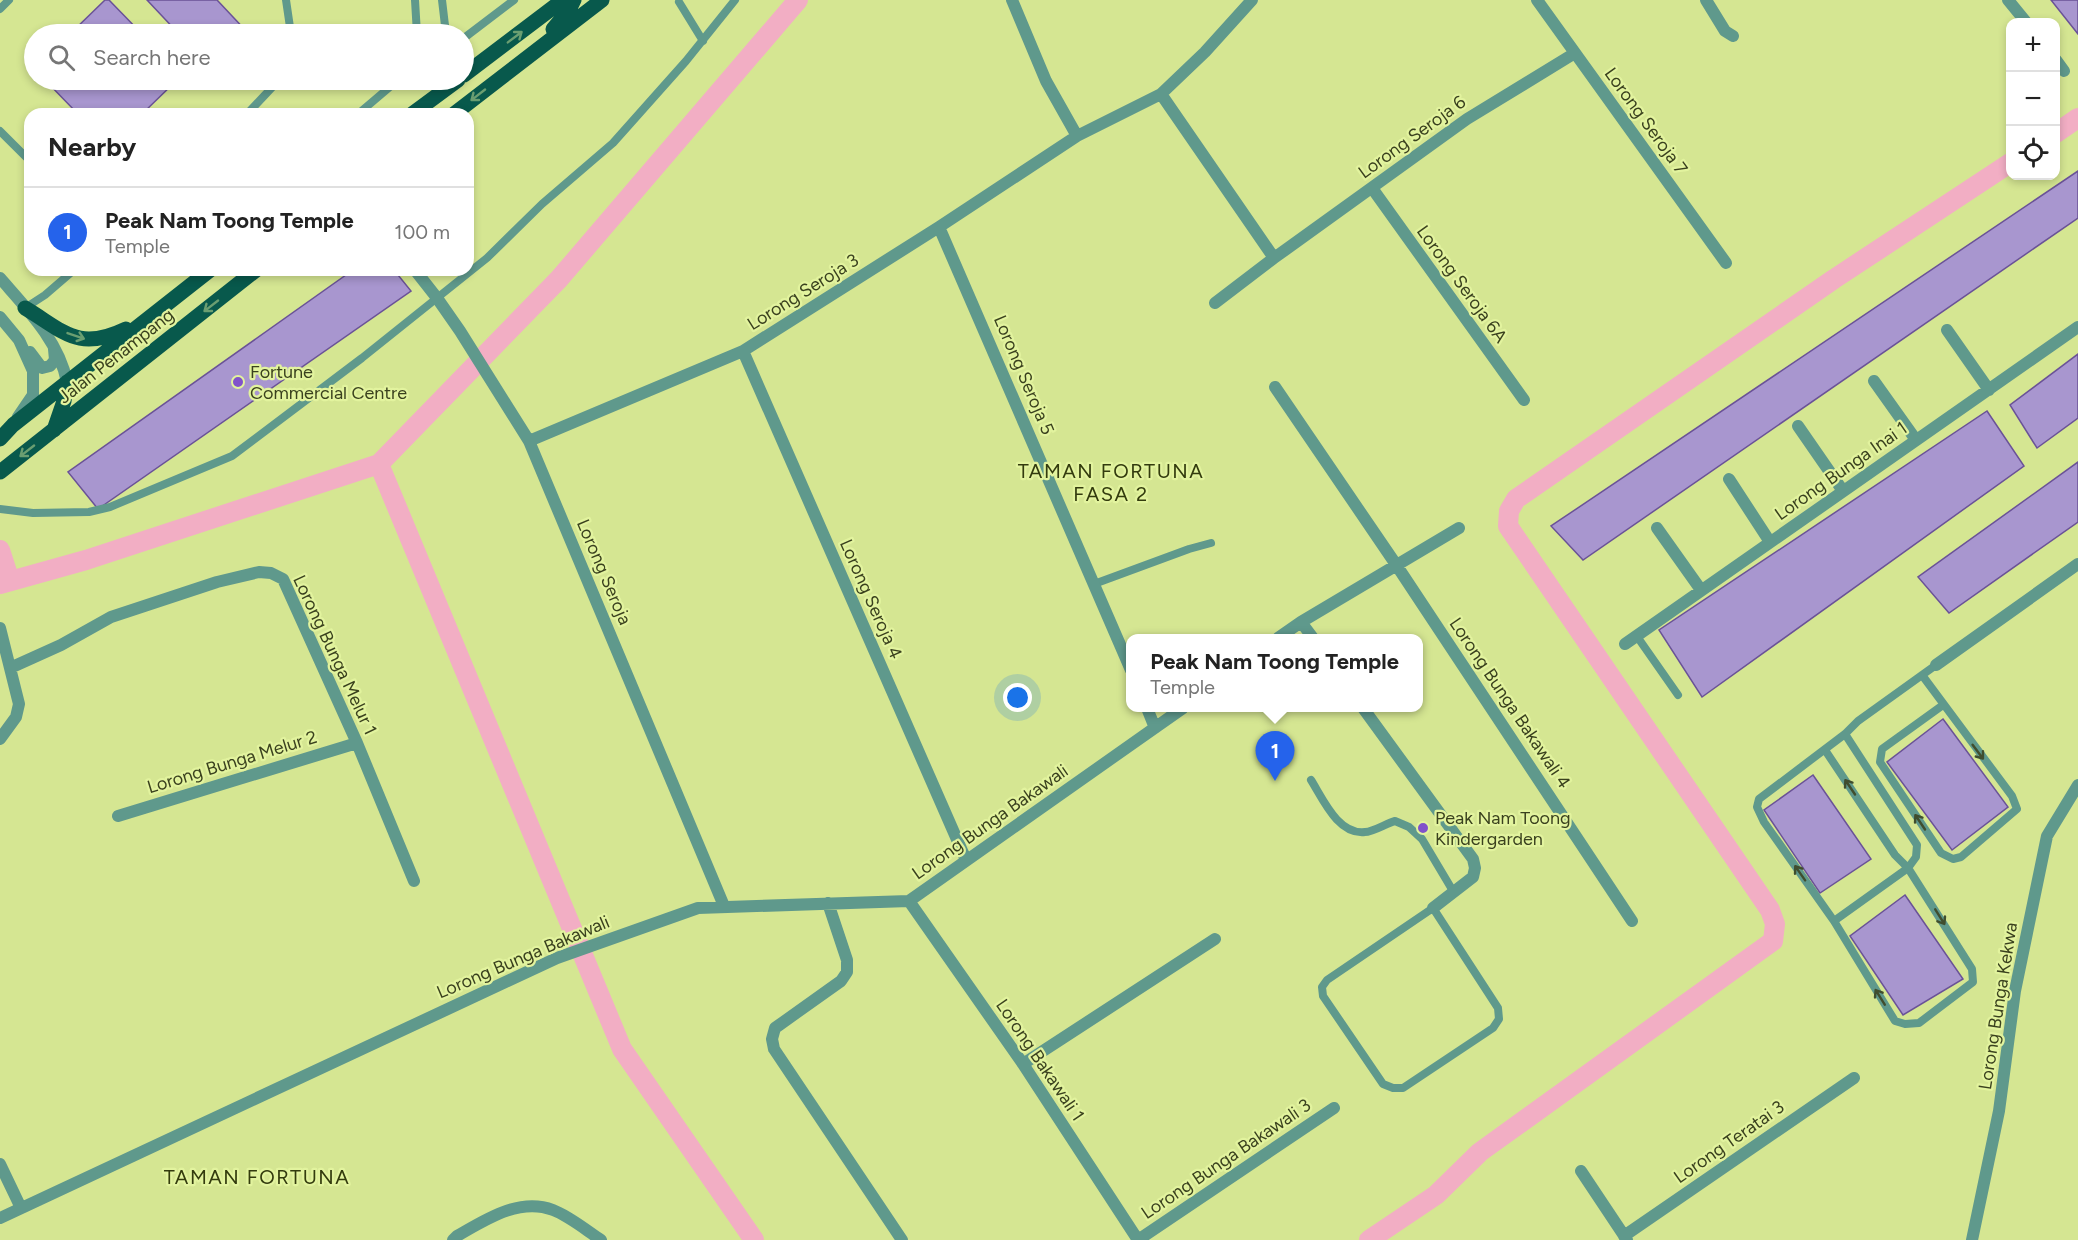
<!DOCTYPE html>
<html lang="en">
<head>
<meta charset="utf-8">
<style>
  body { margin:0; font-family:Figtree,sans-serif; background:#f2f2f2; color:#222 }
  .controls { position:absolute; right:18px; top:18px; display:grid; overflow:hidden; border-radius:12px; box-shadow:0 3px 9px #0003 }
  .controls button { width:54px; height:54px; display:grid; place-items:center; padding:0; border:0; border-bottom:2px solid #e0e0e0; background:#fff; color:#222; font:30px sans-serif }
  .you { position:absolute; left:1018px; top:698px; width:21px; height:21px; margin:-15px; border:4px solid #fff; border-radius:50%; background:#1a73e8; box-shadow:0 0 0 9px #1a73e833 }
  .badge { display:grid; place-items:center; width:39px; height:39px; border-radius:50%; background:#2563eb; color:#fff; font-size:20px; font-weight:700 }
  .pin { position:absolute; translate:-50% -50px; filter:drop-shadow(0 2px 3px #0008) }
  .pin::after { content:''; position:absolute; top:32px; width:21px; height:18px; background:inherit; clip-path:polygon(0 0,100% 0,50% 100%) }
  .popup { position:absolute; left:1126px; top:634px; width:297px; height:78px; box-sizing:border-box; display:grid; place-content:center; border-radius:12px; background:#fff; filter:drop-shadow(0 2px 4px #0005); font-size:20px; white-space:nowrap; color:#767676 }
  .popup b { font-size:22px; color:#222 }
  .popup::after { content:''; position:absolute; left:50%; top:100%; margin-left:-12px; border:12px solid transparent; border-top-color:#fff }
  .list { margin:0; padding:0; list-style:none }
  h2 { display:flex; justify-content:space-between; align-items:center; height:78px; margin:0; padding:0 24px; font-size:26px }
  h2 small { font-size:20px; font-weight:400; color:#767676 }
  .list li { display:grid; grid-template-columns:39px 1fr auto; gap:18px; align-items:center; box-sizing:border-box; height:90px; padding:0 24px; border-top:2px solid #e0e0e0 }
  .list b { display:block; font-size:22px; white-space:nowrap }
  .list p { margin:0; font-size:20px; white-space:nowrap; color:#767676 }
  .list em { font-size:20px; font-style:normal; color:#767676 }
  .icon { flex:none; width:33px; height:33px; fill:none; stroke:currentColor; stroke-width:2; stroke-linecap:round; stroke-linejoin:round }
  .map { position:relative; flex:none; width:2078px; height:1240px; overflow:hidden }
  .search { position:absolute; background:#fff; box-shadow:0 3px 9px #0003; left:24px; top:24px; width:450px; height:66px; display:flex; align-items:center; gap:15px; box-sizing:border-box; padding:0 21px; border-radius:33px; color:#767676; font-size:22px }
  .panel { position:absolute; background:#fff; box-shadow:0 3px 9px #0003; left:24px; top:108px; width:450px; height:168px; border-radius:18px }
  .map>svg:first-child { display:block }
  .lines { fill:none; stroke-linecap:round; stroke-linejoin:round }
  .canal { stroke:#f2aec4; stroke-width:20 }
  .building { fill:#a896cf; stroke:#6a5297; stroke-width:1.5 }
  .service { stroke:#5f998c; stroke-width:8 }
  .minor { stroke:#5f998c; stroke-width:12 }
  .tertiary { stroke:#5f998c; stroke-width:12 }
  .primary { stroke:#08594c; stroke-width:15 }
  .oneway { stroke:#6a9e71 }
  .oneway2 { stroke:#404e2e }
  .poi-dot { fill:#8152ca; stroke:#e2f39e; stroke-width:2 }
  .labels { text-anchor:middle; dominant-baseline:central; stroke-width:4.5; stroke-linejoin:round; paint-order:stroke }
  .street-label { font-size:18px; fill:#3a411e; stroke:#e2f39e }
  .poi-label { font-size:18px; fill:#3a411e; stroke:#e2f39e; text-anchor:start }
  .neighbourhood-label { font-size:20px; letter-spacing:1.5px; fill:#333b0e; stroke:#e2f39e }
</style>
</head>
<body>
<div class="map">
<svg width="2078" height="1240" viewBox="0 0 2078 1240">
  <rect width="100%" height="100%" fill="#d5e692"/>
  <g class="lines">
    <!-- canal -->
    <path class="canal" d="M2056 133 2078 118
      M379 464 622 1049 754 1240
      M0 550 10 581
      M0 584 86 560 379 464 559 279 798 0
      M1369 1240 1436 1195 1480 1152 1773 941 1775 924 1770 910 1508 526 1509 511 1516 499 1834 279 2010 163"/>
  </g>
  <!-- building -->
  <path class="building" d="M105 0H109L142 34H70Z
    M147 0H217L249 34H179Z
    M2051 0H2078V34Z
    M45 80H177L142 114H78Z
    M2078 171V218L1583 560 1551 526Z
    M353 270H394L411 291 98 509 68 472Z
    M2078 354V418L2037 448 2010 405Z
    M1987 411 2024 466 1702 697 1659 630Z
    M2078 462V522L1949 613 1918 577Z
    M1943 719 2008 807 1952 850 1887 762Z
    M1813 775 1871 859 1820 893 1764 810Z
    M1905 895 1963 979 1903 1015 1850 936Z"/>
  <g class="lines">
    <!-- service -->
    <path class="service" d="M286 0 291 34
      M415 0 417 34
      M442 0 446 34
      M679 2 703 41
      M0 9 9 0
      M464 38 514 0
      M426 80 443 90
      M247 114 279 80
      M358 114 398 80
      M0 131 30 161
      M25 308 45 295 74 270
      M0 509 33 513 89 512 110 507 232 456 362 358 487 258 542 204 613 143 686 61 735 0
      M1094 584 1189 549 1211 543
      M1636 635 1678 695
      M1922 675 2012 796 2017 809 1961 857 1953 859 1941 853 1880 762 1882 749 1943 705
      M1825 750 1895 855 1908 868 1972 969 1973 982 1919 1023 1905 1024 1895 1021 1834 921 1764 822 1757 807 1759 799 1845 734 1858 721 1936 665
      M1311 780C1323 799 1338 835 1365 832 1373 832 1387 823 1395 821L1409 827 1422 839 1453 891
      M1433 908 1498 1008 1499 1019 1493 1028 1403 1088H1393L1383 1084 1323 996 1322 987 1327 980Z
      M1834 921 1908 868 1916 857 1917 845 1845 734"/>
    <!-- minor -->
    <path class="minor" d="M1012 0 1046 81 1077 136
      M1537 0 1726 263
      M1706 0 1725 31 1733 36
      M2008 0 2026 22
      M2056 60 2064 71
      M1161 94 1274 258
      M1372 188 1524 400
      M939 227 1131 670
      M415 270 437 298 460 331 529 441 724 906
      M1215 303 1274 258 1467 119 1575 53
      M1947 330 1989 390
      M743 351 966 860
      M1874 381 1916 440
      M1275 387 1397 566 1632 921
      M1798 426 1843 491
      M529 441 743 351 939 227 1077 136 1161 94 1205 52 1252 0
      M1729 479 1770 542
      M1657 528 1701 590
      M1301 622 1313 638
      M0 628 19 704 16 717 0 739
      M1278 638 1301 622 1459 528
      M1625 644 2078 327
      M1936 665 2078 564
      M10 668 61 645 111 617 217 582 259 572 271 573 283 579 357 743 414 881
      M1147 708 1155 728
      M1363 708 1473 859 1475 868 1473 877 1433 908
      M118 816 357 743
      M909 901 1023 1064 1138 1240
      M828 903 847 960V972L841 981 775 1028 772 1039 774 1049 902 1240
      M1023 1064 1215 939
      M0 1164 21 1208
      M1581 1171 1627 1240
      M0 1218 557 958 698 908 909 901 1183 708
      M1624 1236 1854 1078
      M453 1240 457 1236C485 1220 519 1197 553 1210 569 1216 586 1230 601 1240
      M1138 1240 1334 1108
      M1972 1240 1999 1111 2015 991 2047 836 2078 785"/>
    <!-- tertiary -->
    <path class="tertiary" d="M0 278C27 309 59 341 67 382
      M0 317 19 340 33 371V395L18 417
      M30 352 42 368 50 366 55 360 54 349"/>
    <!-- primary -->
    <path class="primary" d="M553 29 569 10 574 0
      M464 75 563 0
      M412 114 458 80
      M454 114 602 0
      M25 308C65 332 78 352 126 329
      M54 430 64 401 67 382
      M0 439 13 425 210 270
      M0 472 256 270"/>
  </g>
  <!-- one-way arrows -->
  <defs><path id="oneway-shaft" d="M-6 0H5M1.5-3L5.5 0L1.5 3" fill="none" stroke-width="1.6" stroke-linecap="round" stroke-linejoin="round" transform="scale(1.5)"/></defs>
  <g class="oneway">
    <use href="#oneway-shaft" transform="translate(515 37) rotate(-37)"/>
    <use href="#oneway-shaft" transform="translate(478 95) rotate(142)"/>
    <use href="#oneway-shaft" transform="translate(211 306) rotate(142)"/>
    <use href="#oneway-shaft" transform="translate(76 336) rotate(19)"/>
    <use href="#oneway-shaft" transform="translate(27 451) rotate(142)"/>
  </g>
  <g class="oneway2">
    <use href="#oneway-shaft" transform="translate(1978 752) rotate(53)"/>
    <use href="#oneway-shaft" transform="translate(1850 787) rotate(-124)"/>
    <use href="#oneway-shaft" transform="translate(1920 822) rotate(-124)"/>
    <use href="#oneway-shaft" transform="translate(1800 873) rotate(-125)"/>
    <use href="#oneway-shaft" transform="translate(1940 917) rotate(58)"/>
    <use href="#oneway-shaft" transform="translate(1880 997) rotate(-122)"/>
  </g>
  <!-- markers -->
  <g class="poi-dot">
    <circle cx="238" cy="382" r="6"/>
    <circle cx="1423" cy="828" r="6"/>
  </g>
  <g class="labels">
    <!-- street labels -->
    <g class="street-label">
      <text transform="translate(1646 121) rotate(54)">Lorong Seroja 7</text>
      <text transform="translate(1412 137) rotate(-36)">Lorong Seroja 6</text>
      <text transform="translate(1462 284) rotate(54)">Lorong Seroja 6A</text>
      <text transform="translate(803 292) rotate(-32)">Lorong Seroja 3</text>
      <text transform="translate(116 356) rotate(-38)">Jalan Penampang</text>
      <text transform="translate(1024 375) rotate(67)">Lorong Seroja 5</text>
      <text transform="translate(1841 471) rotate(-35)">Lorong Bunga Inai 1</text>
      <text transform="translate(604 572) rotate(67)">Lorong Seroja</text>
      <text transform="translate(871 599) rotate(66)">Lorong Seroja 4</text>
      <text transform="translate(335 655) rotate(65)">Lorong Bunga Melur 1</text>
      <text transform="translate(1510 703) rotate(56)">Lorong Bunga Bakawali 4</text>
      <text transform="translate(232 762) rotate(-17)">Lorong Bunga Melur 2</text>
      <text transform="translate(990 822) rotate(-35)">Lorong Bunga Bakawali</text>
      <text transform="translate(523 957) rotate(-23)">Lorong Bunga Bakawali</text>
      <text transform="translate(1998 1006) rotate(-81)">Lorong Bunga Kekwa</text>
      <text transform="translate(1040 1060) rotate(56)">Lorong Bakawali 1</text>
      <text transform="translate(1729 1142) rotate(-35)">Lorong Teratai 3</text>
      <text transform="translate(1226 1159) rotate(-34)">Lorong Bunga Bakawali 3</text>
    </g>
    <!-- poi labels -->
    <g class="poi-label">
      <text x="250" y="372">Fortune<tspan x="250" dy="21">Commercial Centre</tspan></text>
      <text x="1435" y="818">Peak Nam Toong<tspan x="1435" dy="21">Kindergarden</tspan></text>
    </g>
    <!-- neighbourhood labels -->
    <g class="neighbourhood-label">
      <text x="1111" y="471">TAMAN FORTUNA<tspan x="1111" dy="23">FASA 2</tspan></text>
      <text x="257" y="1177">TAMAN FORTUNA</text>
    </g>
  </g>
</svg>
<div class="controls">
<button>+</button>
<button>−</button>
<button><svg class="icon" aria-label="locate" viewBox="0 0 24 24"><circle cx="12" cy="12" r="6"/><path d="M12 2v4M12 18v4M2 12h4M18 12h4"/></svg></button>
</div>
<div class="you"></div>
<div class="pin badge" style="left:1275px;top:781px">1</div>
<div class="popup"><b>Peak Nam Toong Temple</b>Temple</div>
<div class="search"><svg class="icon" aria-label="search" viewBox="0 0 24 24"><circle cx="10" cy="10" r="6"/><path d="M15 15l6 6"/></svg>Search here</div>
<section class="panel">
<h2>Nearby<small></small></h2>
<ul class="list">
<li><span class="badge">1</span><div><b>Peak Nam Toong Temple</b><p>Temple</p></div><em>100 m</em></li>
</ul>
</section>
</div>
</body>
</html>
